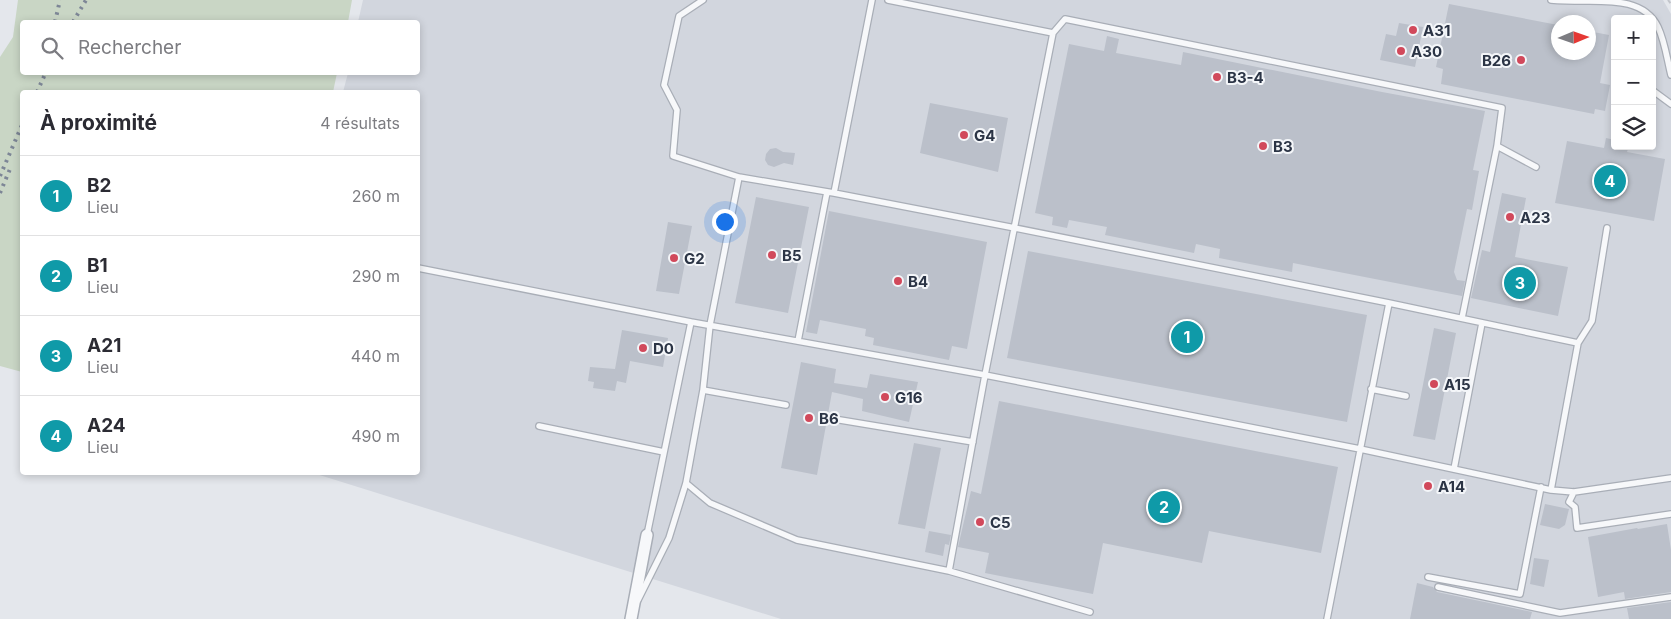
<!DOCTYPE html>
<html lang="fr">
<head>
<meta charset="utf-8">
<style>
  body { margin:0; font-family:Inter,sans-serif; background:#f2f2f3; color:#2b2b33 }
  .controls { position:absolute; right:15px; top:15px; display:grid; overflow:hidden; border-radius:5px; box-shadow:0 2px 8px #0003 }
  .controls button { width:45px; height:45px; display:grid; place-items:center; padding:0; border:0; border-bottom:1px solid #e1e1e2; background:#fff; color:#2b2b33; font:25px sans-serif }
  .compass { position:absolute; left:1551px; top:15px; width:45px; height:45px; border-radius:50%; background:#fff; box-shadow:0 2px 8px #0003; rotate:88deg }
  .you { position:absolute; left:724px; top:221px; width:18px; height:18px; margin:-12px; border:4px solid #fff; border-radius:50%; background:#1a73e8; box-shadow:0 0 0 8px #1a73e833 }
  .badge { display:grid; place-items:center; width:32px; height:32px; border-radius:50%; background:#d1495b; color:#fff; font-size:16px; font-weight:700 }
  .pin { position:absolute; translate:-50% -50%; border:2px solid #fff; box-shadow:0 1px 5px #0006 }
  .list { margin:0; padding:0; list-style:none }
  h2 { display:flex; justify-content:space-between; align-items:center; height:65px; margin:0; padding:0 20px; font-size:21px }
  h2 small { font-size:16px; font-weight:400; color:#7c7c81 }
  .list li { display:grid; grid-template-columns:32px 1fr auto; gap:15px; align-items:center; box-sizing:border-box; height:80px; padding:0 20px; border-top:1px solid #e1e1e2 }
  .list b { display:block; font-size:19px; white-space:nowrap }
  .list p { margin:0; font-size:16px; white-space:nowrap; color:#7c7c81 }
  .list em { font-size:16px; font-style:normal; color:#7c7c81 }
  .icon { flex:none; width:28px; height:28px; fill:none; stroke:currentColor; stroke-width:2; stroke-linecap:round; stroke-linejoin:round }
  .map { position:relative; flex:none; width:1671px; height:619px; overflow:hidden }
  .search { position:absolute; background:#fff; box-shadow:0 2px 8px #0003; left:20px; top:20px; width:400px; height:55px; display:flex; align-items:center; gap:12px; box-sizing:border-box; padding:0 18px; border-radius:5px; color:#7c7c81; font-size:19px }
  .panel { position:absolute; background:#fff; box-shadow:0 2px 8px #0003; left:20px; top:90px; width:400px; height:385px; border-radius:5px }
  .map>svg:first-child { display:block }
  .built { fill:#d2d6de; fill-rule:evenodd }
  .green { fill:#c9d6c5 }
  .building { fill:#bbc0ca }
  .lines { fill:none; stroke-linecap:round; stroke-linejoin:round }
  .lane-casing { stroke:#a9aeb7; stroke-width:8 }
  .street-casing { stroke:#a9aeb7; stroke-width:14 }
  .path { stroke:#c2c5cb; stroke-width:2; stroke-dasharray:4 4; stroke-linecap:butt }
  .lane { stroke:#f7f8fa; stroke-width:5.5 }
  .street { stroke:#f7f8fa; stroke-width:11 }
  .rail { stroke:#7d8696; stroke-width:4; stroke-dasharray:2.5 5; stroke-linecap:butt }
  .poi-dot { fill:#d1495b; stroke:#f4f6f9; stroke-width:2 }
  .labels { text-anchor:middle; dominant-baseline:central; stroke-width:4; stroke-linejoin:round; paint-order:stroke }
  .poi-label { font-size:15px; font-weight:bold; fill:#2b3445; stroke:#f4f6f9; text-anchor:start }
</style>
</head>
<body>
<div class="map">
<svg width="1671" height="619" viewBox="0 0 1671 619">
  <rect width="100%" height="100%" fill="#e4e7ec"/>
  <!-- built -->
  <path class="built" d="M363 0H1663L1671 14V619H781L313 473 418 472V92H343L348 73 418 72V22H358ZM1615 19H1652V146H1615ZM1558 22H1588V52H1558Z"/>
  <!-- green -->
  <path class="green" d="M18 0H352L348 22H22V72L337 73 333 92H22V372L0 366V57L13 37Z"/>
  <!-- building -->
  <path class="building" d="M1449 4 1558 25V52H1588V31L1609 35 1600 83 1610 85 1605 111 1595 109 1594 114 1441 84 1443 69 1436 67Z
    M1399 23 1423 27 1415 67 1380 60 1386 34 1396 36Z
    M1107 36 1119 39 1116 53 1181 65 1183 52 1382 92 1485 111 1473 170 1479 171 1472 210 1467 209 1454 272 1457 280 1465 281 1462 296 1293 263 1292 272 1219 258 1220 249 1196 244 1194 253 1105 235 1107 227 1069 220 1067 228 1052 225 1053 217 1035 213 1069 44 1104 51Z
    M930 103 1008 118 998 172 920 153Z
    M1606 138 1615 140V146H1629L1627 152 1665 159 1654 221 1555 203 1567 141 1604 148Z
    M776 148 783 152 795 153 793 165 784 163 774 167 768 165 765 160 766 154 770 149Z
    M1502 193 1526 198 1515 257 1568 267 1558 316 1471 298 1482 250 1490 252Z
    M756 197 809 207 788 313 735 303Z
    M829 211 987 242 967 349 952 346 949 360 873 345 874 338 865 336 866 329 820 320 817 334 806 332Z
    M668 222 692 226 679 294 656 291Z
    M1028 251 1367 315 1347 422 1007 358Z
    M1434 328 1456 333 1435 440 1413 436Z
    M622 330 668 338 663 367 630 361 626 383 617 381 615 391 593 388 594 382 588 381 590 367 615 369Z
    M801 362 836 369 834 383 867 388 870 374 918 382 909 422 862 411 863 399 832 392 817 475 781 468Z
    M999 401 1338 467 1321 553 1209 531 1202 563 1103 543 1093 594 985 573 989 553 958 547 971 491 981 494Z
    M914 443 941 448 925 529 898 524Z
    M1545 504 1569 509 1565 525 1559 529 1540 525Z
    M1667 524 1671 550V592L1625 599 1624 592 1598 597 1588 537 1637 528 1638 529Z
    M929 531 951 535 949 545 945 544 943 556 925 552Z
    M1534 558 1549 560 1544 587 1530 584Z
    M1417 583 1433 587 1437 592 1532 612 1530 619H1410Z
    M1671 602V619H1629L1627 608Z"/>
  <g class="lines">
    <!-- lane casing -->
    <g class="lane-casing">
      <path id="lane" d="M703 0 679 16 664 85 677 110 673 156 739 177 834 193 1015 228 1389 303 1578 343
        M888 0 1053 33
        M1551 0C1562 1 1574 1 1586 1 1612 1 1645 0 1658 27 1665 42 1667 59 1671 75
        M1652 90 1671 104
        M1497 146 1536 167
        M834 193 872 0
        M418 268 691 322
        M798 341 827 192
        M1371 389 1406 396
        M703 390 786 405
        M834 419 973 442
        M539 426 664 452
        M1454 469 1482 323
        M686 483 710 503 797 540 949 571 1090 612
        M1551 490 1578 343 1592 321 1607 228
        M1574 492 1569 502 1575 507 1577 528 1671 514
        M647 535 691 322 985 375 1360 449 1551 490 1574 492 1671 478
        M949 571 985 375 1053 33 1065 19 1502 108 1497 146 1462 318
        M1428 577 1520 594 1541 487
        M1438 587 1560 613 1671 597
        M638 600 669 538 686 483 703 390 710 325 739 177
        M1327 619 1389 303"/>
    </g>
    <!-- street casing -->
    <g class="street-casing">
      <path id="street" d="M631 619 647 535"/>
    </g>
    <!-- path -->
    <path class="path" d="M1668 0 1671 4"/>
    <!-- lane -->
    <use href="#lane" class="lane"/>
    <!-- street -->
    <use href="#street" class="street"/>
    <!-- rail -->
    <path class="rail" d="M55 22 60 0
      M73 22 86 0
      M37 92 46 72
      M0 176 22 125
      M0 193 10 169"/>
  </g>
  <!-- markers -->
  <g class="poi-dot">
    <circle cx="1413" cy="30" r="5"/>
    <circle cx="1401" cy="51" r="5"/>
    <circle cx="1521" cy="60" r="5"/>
    <circle cx="1217" cy="77" r="5"/>
    <circle cx="964" cy="135" r="5"/>
    <circle cx="1263" cy="146" r="5"/>
    <circle cx="1510" cy="217" r="5"/>
    <circle cx="772" cy="255" r="5"/>
    <circle cx="674" cy="258" r="5"/>
    <circle cx="898" cy="281" r="5"/>
    <circle cx="643" cy="348" r="5"/>
    <circle cx="1434" cy="384" r="5"/>
    <circle cx="885" cy="397" r="5"/>
    <circle cx="809" cy="418" r="5"/>
    <circle cx="1428" cy="486" r="5"/>
    <circle cx="980" cy="522" r="5"/>
  </g>
  <g class="labels">
    <!-- poi labels -->
    <g class="poi-label">
      <text x="1423" y="30">A31</text>
      <text x="1411" y="51">A30</text>
      <text x="1511" y="60" text-anchor="end">B26</text>
      <text x="1227" y="77">B3-4</text>
      <text x="974" y="135">G4</text>
      <text x="1273" y="146">B3</text>
      <text x="1520" y="217">A23</text>
      <text x="782" y="255">B5</text>
      <text x="684" y="258">G2</text>
      <text x="908" y="281">B4</text>
      <text x="653" y="348">D0</text>
      <text x="1444" y="384">A15</text>
      <text x="895" y="397">G16</text>
      <text x="819" y="418">B6</text>
      <text x="1438" y="486">A14</text>
      <text x="990" y="522">C5</text>
    </g>
  </g>
</svg>
<div class="controls">
<button>+</button>
<button>−</button>
<button><svg class="icon" aria-label="layers" viewBox="0 0 24 24"><path d="M12 4l9 5-9 5-9-5zM3 14l9 5 9-5"/></svg></button>
</div>
<svg class="compass" viewBox="-18 -18 36 36"><path d="M0-13l5 13h-10z" fill="#e53935"/><path d="M0 13l5-13h-10z" fill="#7c7c81"/></svg>
<div class="you"></div>
<div class="pin badge" style="left:1187px;top:337px;background:#0f9aa8">1</div>
<div class="pin badge" style="left:1164px;top:507px;background:#0f9aa8">2</div>
<div class="pin badge" style="left:1520px;top:283px;background:#0f9aa8">3</div>
<div class="pin badge" style="left:1610px;top:181px;background:#0f9aa8">4</div>
<div class="search"><svg class="icon" aria-label="search" viewBox="0 0 24 24"><circle cx="10" cy="10" r="6"/><path d="M15 15l6 6"/></svg>Rechercher</div>
<section class="panel">
<h2>À proximité<small>4 résultats</small></h2>
<ul class="list">
<li><span class="badge" style="background:#0f9aa8">1</span><div><b>B2</b><p>Lieu</p></div><em>260 m</em></li>
<li><span class="badge" style="background:#0f9aa8">2</span><div><b>B1</b><p>Lieu</p></div><em>290 m</em></li>
<li><span class="badge" style="background:#0f9aa8">3</span><div><b>A21</b><p>Lieu</p></div><em>440 m</em></li>
<li><span class="badge" style="background:#0f9aa8">4</span><div><b>A24</b><p>Lieu</p></div><em>490 m</em></li>
</ul>
</section>
</div>
</body>
</html>
